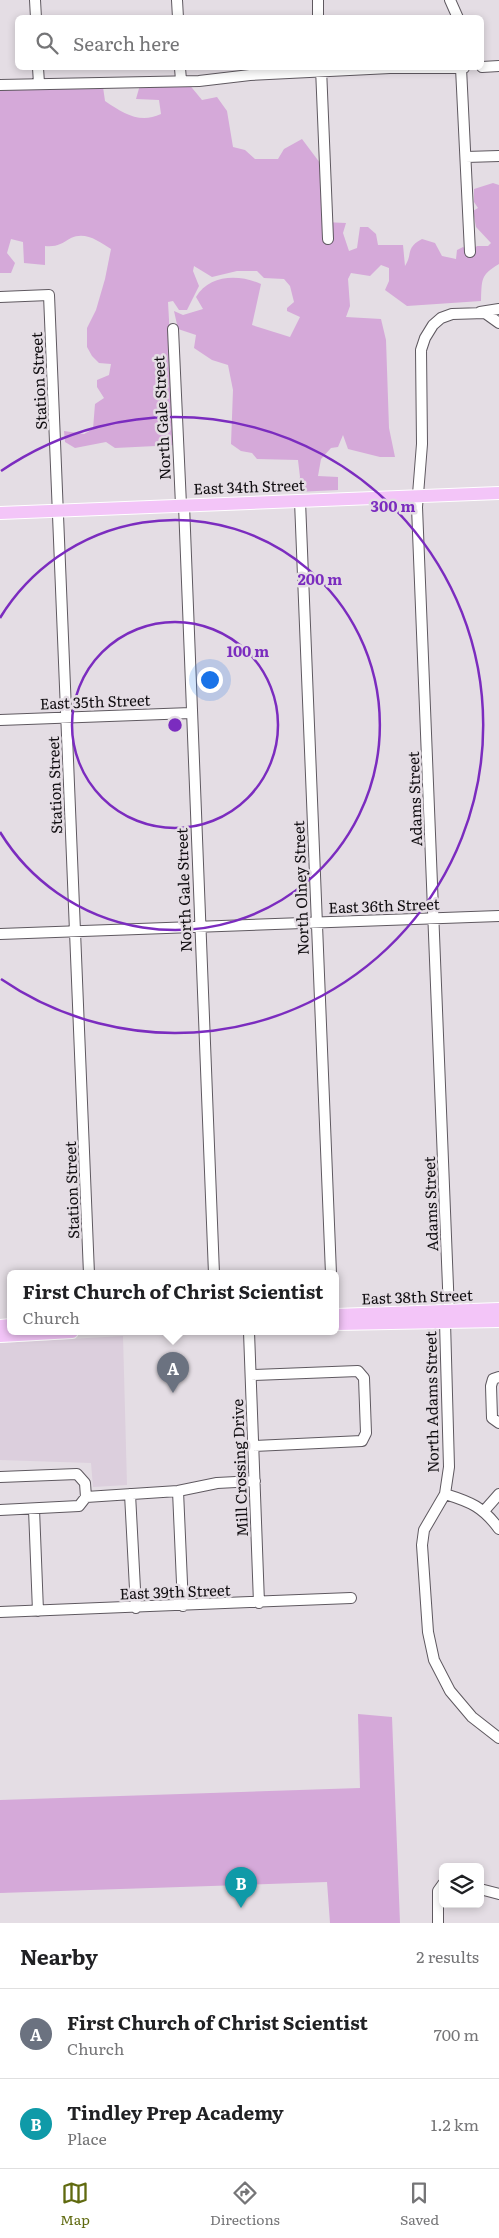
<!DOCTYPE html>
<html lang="en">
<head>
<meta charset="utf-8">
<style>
  body { margin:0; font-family:Literata,serif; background:#f6f6f6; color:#202124 }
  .controls { position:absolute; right:15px; bottom:15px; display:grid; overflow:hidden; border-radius:8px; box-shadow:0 2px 8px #0003 }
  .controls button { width:45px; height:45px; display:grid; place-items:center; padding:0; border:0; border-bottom:1px solid #e0e0e0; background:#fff; color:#202124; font:25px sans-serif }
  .you { position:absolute; left:209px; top:679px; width:18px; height:18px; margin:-12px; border:4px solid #fff; border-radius:50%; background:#1a73e8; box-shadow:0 0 0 8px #1a73e833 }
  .badge { display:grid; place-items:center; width:32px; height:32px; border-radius:50%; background:#606a10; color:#fff; font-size:16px; font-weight:700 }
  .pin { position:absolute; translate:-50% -41px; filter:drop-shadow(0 1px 2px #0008) }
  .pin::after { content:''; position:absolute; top:26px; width:18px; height:15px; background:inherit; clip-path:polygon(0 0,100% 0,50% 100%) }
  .popup { position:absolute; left:7px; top:1270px; width:332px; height:65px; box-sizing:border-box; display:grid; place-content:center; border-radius:8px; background:#fff; filter:drop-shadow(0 1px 4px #0005); font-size:16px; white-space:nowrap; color:#757577 }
  .popup b { font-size:19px; color:#202124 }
  .popup::after { content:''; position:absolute; left:50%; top:100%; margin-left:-10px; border:10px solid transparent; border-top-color:#fff }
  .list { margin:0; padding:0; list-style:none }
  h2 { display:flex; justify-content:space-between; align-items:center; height:65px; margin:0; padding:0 20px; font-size:21px }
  h2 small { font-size:16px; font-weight:400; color:#757577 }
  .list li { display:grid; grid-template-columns:32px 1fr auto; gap:15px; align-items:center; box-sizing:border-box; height:90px; padding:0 20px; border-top:1px solid #e0e0e0 }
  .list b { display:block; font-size:19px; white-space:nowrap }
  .list p { margin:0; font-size:16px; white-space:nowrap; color:#757577 }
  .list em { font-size:16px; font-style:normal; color:#757577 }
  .icon { flex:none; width:28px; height:28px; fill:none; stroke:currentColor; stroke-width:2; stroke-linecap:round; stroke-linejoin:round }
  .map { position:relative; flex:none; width:499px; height:1923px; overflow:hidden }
  .search { position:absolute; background:#fff; box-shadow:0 2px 8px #0003; left:15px; right:15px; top:15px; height:55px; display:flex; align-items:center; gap:12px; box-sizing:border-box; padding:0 18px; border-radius:8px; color:#757577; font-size:19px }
  .sheet { height:245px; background:#fff }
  nav { display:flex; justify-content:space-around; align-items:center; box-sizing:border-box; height:70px; border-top:1px solid #e0e0e0; background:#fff; font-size:14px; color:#757577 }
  nav a { display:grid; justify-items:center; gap:2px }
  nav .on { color:#606a10 }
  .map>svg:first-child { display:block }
  .built { fill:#dccfdd }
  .green { fill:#d5a9d9 }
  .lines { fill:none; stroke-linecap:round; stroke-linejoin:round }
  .minor-casing { stroke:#5f5960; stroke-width:12 }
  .major-casing { stroke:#fff; stroke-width:14 }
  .minor { stroke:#fff; stroke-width:10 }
  .major { stroke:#f3c5f8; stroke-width:12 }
  .ring { fill:none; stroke:#7b2cbf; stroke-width:2.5 }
  .labels { text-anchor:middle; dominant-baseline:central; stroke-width:5; stroke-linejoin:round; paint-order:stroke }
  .street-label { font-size:15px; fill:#110e11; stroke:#e4dde4 }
  .centre { fill:#7b2cbf; stroke:#e4dde4; stroke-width:2.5 }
  .ring-label { font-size:15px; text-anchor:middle; font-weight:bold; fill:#7b2cbf; stroke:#e4dde4; stroke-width:5; stroke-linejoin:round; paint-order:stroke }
</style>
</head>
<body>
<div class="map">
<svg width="499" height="1923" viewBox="0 0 499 1923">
  <rect width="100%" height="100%" fill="#e4dde4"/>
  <!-- built -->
  <path class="built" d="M123 1336 127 1485 93 1487 91 1463 0 1460V1343Z"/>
  <!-- green -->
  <path class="green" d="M188 83 202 100 217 97 227 111 233 147 245 150 255 159H278L284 149 302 139 320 163 324 222 346 223 343 233 349 251 357 248 360 227H368L376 234 378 245H403L405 266C413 254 405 248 422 239L435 243 442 256 456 259 457 250 463 247 470 252 477 246H488L491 243 476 227 473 211 478 208 474 202V189L493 183 499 185V264C480 275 482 280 481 301L407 306 385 290 389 281V268L381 265 370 276 351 273 348 279 350 306 346 317 381 319 386 340 389 428 395 457H380L348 449 343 435 338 447 331 448 321 459 318 476 338 477V490L296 492 300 477 298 460 257 459 252 453 241 451 231 444 233 390 228 365 212 360 194 348 196 335 178 329 174 311 183 315 203 309 196 297C209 274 240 274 261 284L252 325 290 337 300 317 287 311V308L294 302 290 286 284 279 264 278 257 271H237L212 277 194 266 193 271 199 286 187 310H179L173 301 168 302 176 445 115 448 106 442 75 448 65 442 64 431 84 434 93 429 95 404 104 398 97 387V380L109 375 111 364 99 363 92 356 87 347V328L96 310 105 279 111 249C99 241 85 231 71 238 61 244 57 247 45 246V265L24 263 23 242 11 239 7 253 15 263 11 273H0V89L103 87 105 101C124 114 140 124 161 114L159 100 136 99 140 85Z
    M358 1714 392 1717 400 1923H330L327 1882 0 1893V1800L360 1788Z"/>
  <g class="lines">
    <!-- minor casing -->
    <g class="minor-casing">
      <path id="minor" d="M35 0 36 18
        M177 0 178 18
        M318 0V18
        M450 0 458 18
        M482 67 499 66
        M38 68 39 83
        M180 68 181 80
        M321 68 328 239
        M461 68 470 252
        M0 85 199 81 250 75 390 68H464
        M466 157 499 156
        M0 297 49 295 89 1274
        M480 312 499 309
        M173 329 181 505
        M300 501 331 1274
        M184 505 214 1274
        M0 720 191 713
        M0 934 499 916
        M449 1312 417 507 422 444 421 350 425 338 433 325 441 318 452 314 485 313 499 323
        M445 1322 449 1467 445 1494 424 1530 422 1545 428 1632 434 1660 450 1691 472 1717 499 1738
        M249 1332 259 1603
        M251 1375 358 1371 364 1378 366 1433 362 1441 253 1446
        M499 1377 493 1379 491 1386 492 1418 499 1423
        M0 1477 77 1474 85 1483 86 1497 79 1506 0 1510
        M178 1491 183 1606
        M130 1494 136 1608
        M445 1494C471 1502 483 1507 499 1529
        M86 1497 178 1491 217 1483 255 1481
        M34 1509 38 1611
        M484 1511 499 1494
        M0 1612 351 1598
        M480 1889 499 1894
        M438 1923V1891L443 1884"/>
    </g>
    <!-- major casing -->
    <g class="major-casing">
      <path id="major" d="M0 513 499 493
        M336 1315 499 1309
        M336 1324 499 1321
        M0 1326 11 1325
        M0 1336 72 1332"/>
    </g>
    <!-- minor -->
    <use href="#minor" class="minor"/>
    <!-- major -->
    <use href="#major" class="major"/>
  </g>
  <!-- distance rings -->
  <g class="ring">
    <circle cx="175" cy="725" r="103"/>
    <path d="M0 618A205 205 0 1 1 0 832"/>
    <path d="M1 471A308 308 0 1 1 1 979"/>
  </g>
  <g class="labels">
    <!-- street labels -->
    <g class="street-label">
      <text transform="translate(38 381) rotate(-93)">Station Street</text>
      <text transform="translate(161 418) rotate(-93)">North Gale Street</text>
      <text transform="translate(249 486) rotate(-2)">East 34th Street</text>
      <text transform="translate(95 701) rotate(-2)">East 35th Street</text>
      <text transform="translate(54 785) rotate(-92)">Station Street</text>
      <text transform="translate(414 799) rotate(-92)">Adams Street</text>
      <text transform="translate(300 888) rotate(-92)">North Olney Street</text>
      <text transform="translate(183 890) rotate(-92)">North Gale Street</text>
      <text transform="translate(384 905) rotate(-2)">East 36th Street</text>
      <text transform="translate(71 1190) rotate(-92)">Station Street</text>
      <text transform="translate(430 1204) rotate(-92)">Adams Street</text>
      <text transform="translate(417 1296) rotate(-2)">East 38th Street</text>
      <text transform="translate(431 1402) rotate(-91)">North Adams Street</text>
      <text transform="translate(239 1468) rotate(-92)">Mill Crossing Drive</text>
      <text transform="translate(175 1591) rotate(-2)">East 39th Street</text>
    </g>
  </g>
  <circle cx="175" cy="725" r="8" class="centre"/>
  <g class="ring-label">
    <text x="393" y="512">300 m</text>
    <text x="320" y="585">200 m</text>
    <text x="248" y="657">100 m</text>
  </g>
</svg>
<div class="controls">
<button><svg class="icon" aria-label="layers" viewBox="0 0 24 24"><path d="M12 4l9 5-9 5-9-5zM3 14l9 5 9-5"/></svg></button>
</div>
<div class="you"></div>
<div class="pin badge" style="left:173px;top:1393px;background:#6b7280">A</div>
<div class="popup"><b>First Church of Christ Scientist</b>Church</div>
<div class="pin badge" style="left:241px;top:1908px;background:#0f9aa8">B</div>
<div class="search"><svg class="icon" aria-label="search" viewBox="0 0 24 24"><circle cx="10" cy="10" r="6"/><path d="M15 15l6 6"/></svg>Search here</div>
</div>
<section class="sheet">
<h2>Nearby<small>2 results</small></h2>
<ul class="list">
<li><span class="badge" style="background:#6b7280">A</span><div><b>First Church of Christ Scientist</b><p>Church</p></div><em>700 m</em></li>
<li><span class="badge" style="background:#0f9aa8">B</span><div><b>Tindley Prep Academy</b><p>Place</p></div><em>1.2 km</em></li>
</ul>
</section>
<nav>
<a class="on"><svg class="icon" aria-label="map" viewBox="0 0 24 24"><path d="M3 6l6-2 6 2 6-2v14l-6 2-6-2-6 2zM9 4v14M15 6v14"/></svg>Map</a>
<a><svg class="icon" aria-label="directions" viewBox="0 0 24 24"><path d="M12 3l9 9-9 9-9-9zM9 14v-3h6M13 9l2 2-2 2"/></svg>Directions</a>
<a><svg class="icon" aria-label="saved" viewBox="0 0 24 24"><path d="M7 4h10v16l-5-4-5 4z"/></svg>Saved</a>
</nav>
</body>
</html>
